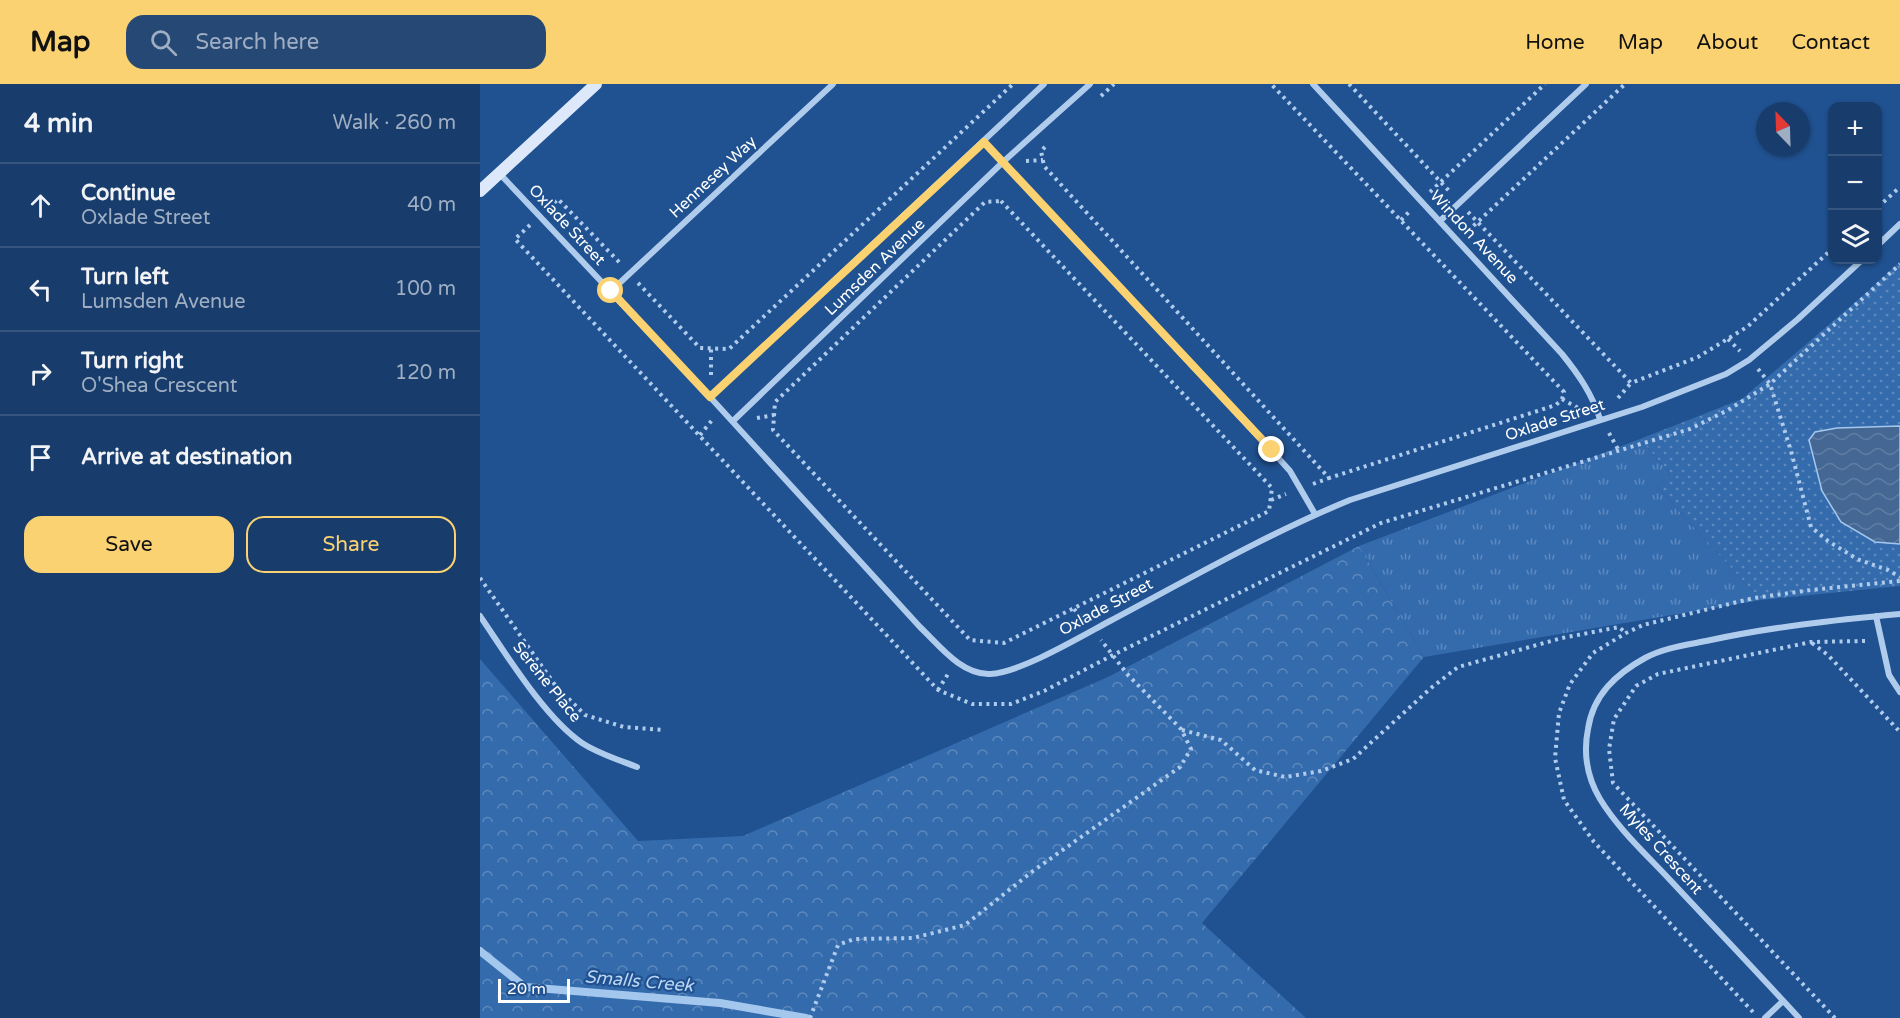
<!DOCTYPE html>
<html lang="en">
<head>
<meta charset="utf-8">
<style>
  body { margin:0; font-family:"Varela Round",sans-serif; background:#254874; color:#f1f3f6 }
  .controls { position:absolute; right:18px; top:18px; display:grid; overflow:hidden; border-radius:12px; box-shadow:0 2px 4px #0004 }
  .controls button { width:54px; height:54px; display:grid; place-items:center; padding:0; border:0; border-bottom:2px solid #36567f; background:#183d6c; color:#f1f3f6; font:30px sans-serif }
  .compass { position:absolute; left:1276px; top:18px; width:54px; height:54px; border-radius:50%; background:#183d6c; box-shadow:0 2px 4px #0004; rotate:337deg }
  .scale { position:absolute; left:18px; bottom:15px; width:72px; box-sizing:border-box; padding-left:6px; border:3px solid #fff; border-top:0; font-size:16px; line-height:21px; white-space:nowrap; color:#fff; -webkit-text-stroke:4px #205190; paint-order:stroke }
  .stop { position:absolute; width:18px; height:18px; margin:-14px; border:4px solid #fad271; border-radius:50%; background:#fff }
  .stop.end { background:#fad271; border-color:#fff; box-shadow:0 2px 6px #0008 }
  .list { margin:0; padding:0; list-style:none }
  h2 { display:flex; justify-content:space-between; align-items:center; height:78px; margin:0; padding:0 24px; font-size:26px }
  h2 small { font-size:20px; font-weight:400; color:#9faec2 }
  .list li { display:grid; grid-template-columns:39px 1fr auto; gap:18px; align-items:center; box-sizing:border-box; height:84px; padding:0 24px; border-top:2px solid #36567f }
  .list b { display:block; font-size:22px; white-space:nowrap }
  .list p { margin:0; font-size:20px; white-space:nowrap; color:#9faec2 }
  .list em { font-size:20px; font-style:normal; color:#9faec2 }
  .actions { display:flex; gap:12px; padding:18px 24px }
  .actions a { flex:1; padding:14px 0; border:2px solid #fad271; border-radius:18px; text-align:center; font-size:21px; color:#fad271 }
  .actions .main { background:#fad271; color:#111 }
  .icon { flex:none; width:33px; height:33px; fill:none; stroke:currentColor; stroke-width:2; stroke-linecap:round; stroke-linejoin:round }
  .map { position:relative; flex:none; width:1420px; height:934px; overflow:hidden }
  header { display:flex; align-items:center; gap:36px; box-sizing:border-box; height:84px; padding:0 30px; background:#fad271; color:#111 }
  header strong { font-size:28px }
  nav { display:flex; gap:33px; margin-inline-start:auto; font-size:21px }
  .search { width:420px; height:54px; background:#254874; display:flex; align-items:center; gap:15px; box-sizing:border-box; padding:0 21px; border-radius:18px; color:#9faec2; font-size:22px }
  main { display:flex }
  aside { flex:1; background:#183d6c }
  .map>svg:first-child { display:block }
  .grass { fill:url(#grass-tufts) }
  .forest { fill:url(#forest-crowns) }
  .park { fill:url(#park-dots) }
  .water { fill:url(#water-waves); stroke:#a4c7ee; stroke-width:1.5 }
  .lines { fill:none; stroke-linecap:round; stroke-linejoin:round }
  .stream { stroke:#a4c7ee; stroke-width:8 }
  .path { stroke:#b0cced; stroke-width:4; stroke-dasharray:3 4.5; stroke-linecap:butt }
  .street { stroke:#b0cced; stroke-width:6 }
  .secondary { stroke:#dde9fa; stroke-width:12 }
  .route { stroke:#fad271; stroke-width:8 }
  .labels { text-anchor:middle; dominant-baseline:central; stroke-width:4.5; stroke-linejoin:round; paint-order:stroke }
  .street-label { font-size:16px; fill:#fff; stroke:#205190 }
  .water-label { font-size:18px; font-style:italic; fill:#bcd6f4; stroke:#205190 }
</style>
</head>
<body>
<header>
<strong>Map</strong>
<div class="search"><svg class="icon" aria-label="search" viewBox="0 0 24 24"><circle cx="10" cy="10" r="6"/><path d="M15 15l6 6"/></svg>Search here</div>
<nav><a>Home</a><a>Map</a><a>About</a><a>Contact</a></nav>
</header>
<main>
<aside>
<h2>4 min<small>Walk · 260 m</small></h2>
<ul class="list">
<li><svg class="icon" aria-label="ahead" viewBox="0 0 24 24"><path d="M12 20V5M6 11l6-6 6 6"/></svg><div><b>Continue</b><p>Oxlade Street</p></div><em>40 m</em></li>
<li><svg class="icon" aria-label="left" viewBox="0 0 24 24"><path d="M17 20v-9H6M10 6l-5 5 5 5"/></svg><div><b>Turn left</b><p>Lumsden Avenue</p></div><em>100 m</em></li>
<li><svg class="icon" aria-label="right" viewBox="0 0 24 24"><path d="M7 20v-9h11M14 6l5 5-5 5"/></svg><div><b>Turn right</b><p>O'Shea Crescent</p></div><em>120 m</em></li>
<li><svg class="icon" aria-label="arrive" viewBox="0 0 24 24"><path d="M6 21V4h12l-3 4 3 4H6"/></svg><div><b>Arrive at destination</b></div></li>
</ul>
<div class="actions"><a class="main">Save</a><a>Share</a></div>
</aside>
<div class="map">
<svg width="1420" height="934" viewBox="0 0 1420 934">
  <defs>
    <pattern id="grass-tufts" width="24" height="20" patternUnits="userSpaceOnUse" patternTransform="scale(1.5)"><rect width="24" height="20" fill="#346bad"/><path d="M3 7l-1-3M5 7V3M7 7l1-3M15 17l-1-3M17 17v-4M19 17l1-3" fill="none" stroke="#5d89bd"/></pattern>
    <pattern id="forest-crowns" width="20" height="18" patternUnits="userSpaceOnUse" patternTransform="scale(1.5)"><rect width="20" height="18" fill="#346bad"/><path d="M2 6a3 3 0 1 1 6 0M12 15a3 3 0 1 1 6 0" fill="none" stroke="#5d89bd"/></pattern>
    <pattern id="park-dots" width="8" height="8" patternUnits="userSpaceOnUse" patternTransform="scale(1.5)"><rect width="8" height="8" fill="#346bad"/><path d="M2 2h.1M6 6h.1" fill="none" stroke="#5d89bd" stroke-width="1.8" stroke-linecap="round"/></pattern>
    <pattern id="water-waves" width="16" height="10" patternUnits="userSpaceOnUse" patternTransform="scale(1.5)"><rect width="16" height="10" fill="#446794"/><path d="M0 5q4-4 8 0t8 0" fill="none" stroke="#607ea4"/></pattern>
  </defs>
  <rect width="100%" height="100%" fill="#205190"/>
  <!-- grass -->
  <path class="grass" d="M1160 355 1190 389 1177 403 1281 516 944 573 879 462Z"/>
  <!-- forest -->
  <path class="forest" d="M879 462 944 573 722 839 826 934H0V575L158 757 263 752 628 593Z"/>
  <!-- park -->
  <path class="park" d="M1420 178V502L1281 516 1177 403 1190 389 1160 355 1262 315 1386 209Z"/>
  <!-- water -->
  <path class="water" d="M1420 342V460L1395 458 1361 438 1342 407 1329 356 1335 348 1357 344Z"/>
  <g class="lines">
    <!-- stream -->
    <path class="stream" d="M0 867 45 903 240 919 326 934"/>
    <!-- path -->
    <path class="path" d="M869 0 971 109
      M621 12 634 0
      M565 63 561 67 564 82 849 394 1076 321 1082 315 1084 308 791 0
      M546 77 563 76
      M950 108 1065 0
      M521 117 792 404 789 427 524 559 490 556 293 346 295 318 505 118Z
      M1398 123 1420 103
      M69 124 78 115 141 180
      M988 128 1151 299 1218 273 1267 243 1352 165
      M921 136 931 126
      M50 141 35 155 458 606 492 620H531L564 607 633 571 901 439 1210 345 1248 326 1290 300 1420 180
      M988 147 1145 0
      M158 199 220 264 249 265 533 0
      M1248 255 1260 267
      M1278 285 1290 300 1311 367 1331 443 1348 457 1377 475 1408 486 1420 493
      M231 291V265
      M1138 314 1151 299
      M1082 315 1098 324
      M277 334 294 331
      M1129 349 1139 367
      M220 351 233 335
      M833 400 849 394
      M791 416 806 410
      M0 494 75 601 105 631 144 643 184 646
      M594 525 604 537
      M1332 559 1348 571 1420 648
      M458 606 468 590
      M702 646 741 656 775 686 805 693 841 687 873 675 951 604 978 583 1082 554 1139 543 1146 549
      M1273 928 1114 758 1084 716 1075 674 1079 629 1090 600 1113 569 1146 549 1163 541 1274 514 1331 506 1420 497
      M330 934 358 861 374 855 433 854 485 841 553 787 700 683 711 665 701 645 648 591 621 556
      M1355 934 1133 699 1129 665 1134 635 1156 602 1178 590 1331 558 1387 557"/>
    <!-- street -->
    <path class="street" d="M833 0 1082 270C1099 291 1112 310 1120 335
      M504 58 791 366 810 387 835 430
      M19 89 230 313 440 543C459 561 481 591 510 590 540 589 602 552 630 537 709 495 787 450 870 416L1162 323 1246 290 1269 276 1318 235 1382 176
      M960 137 1106 0
      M1398 161 1420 140
      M131 207 353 0
      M230 313 564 0
      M253 337 523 78 610 0
      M0 532C26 570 65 634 102 659 119 670 139 676 157 683
      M1396 532 1409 591 1420 608
      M1285 934 1303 917
      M1319 934C1277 888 1234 843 1191 797 1167 771 1139 746 1120 715 1107 693 1103 670 1108 645 1113 611 1136 590 1165 574 1183 564 1206 561 1226 557 1290 543 1355 536 1420 530"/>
    <!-- secondary -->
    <path class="secondary" d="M0 107 116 0"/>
  </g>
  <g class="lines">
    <!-- route -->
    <path class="route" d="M131 207 230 313 504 58 792 366"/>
  </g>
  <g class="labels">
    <!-- street labels -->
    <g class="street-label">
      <text transform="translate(233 93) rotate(-43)">Hennesey Way</text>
      <text transform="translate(87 141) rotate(47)">Oxlade Street</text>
      <text transform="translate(994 153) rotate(47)">Windon Avenue</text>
      <text transform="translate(395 183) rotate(-44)">Lumsden Avenue</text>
      <text transform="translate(1075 336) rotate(-18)">Oxlade Street</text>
      <text transform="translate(626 523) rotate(-28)">Oxlade Street</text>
      <text transform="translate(67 598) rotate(51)">Serene Place</text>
      <text transform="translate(1181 765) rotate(48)">Myles Crescent</text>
    </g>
    <!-- water labels -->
    <g class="water-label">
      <text transform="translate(159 897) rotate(5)">Smalls Creek</text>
    </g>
  </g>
</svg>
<div class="controls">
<button>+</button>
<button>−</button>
<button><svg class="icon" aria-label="layers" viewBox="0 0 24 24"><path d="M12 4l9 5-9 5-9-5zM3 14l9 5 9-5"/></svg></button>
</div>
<svg class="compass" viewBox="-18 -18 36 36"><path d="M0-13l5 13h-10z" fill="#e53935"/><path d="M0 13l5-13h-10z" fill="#9faec2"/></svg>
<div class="scale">20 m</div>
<div class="stop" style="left:131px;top:207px"></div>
<div class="stop end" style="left:792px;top:366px"></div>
</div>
</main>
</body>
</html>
